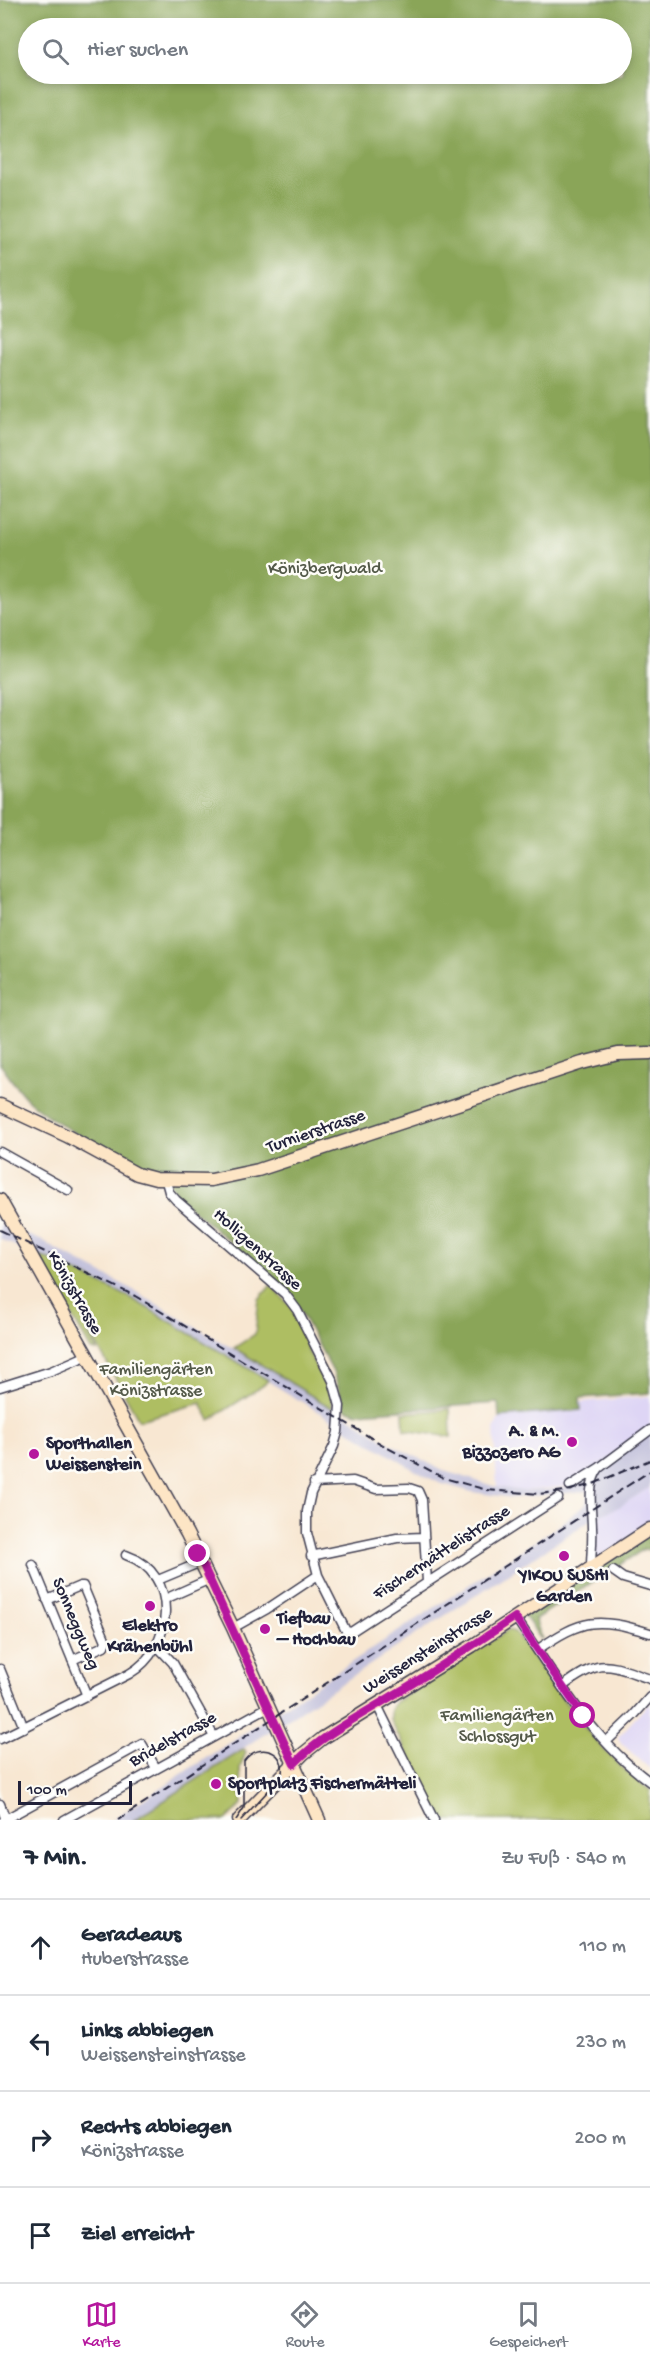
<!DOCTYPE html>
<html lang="de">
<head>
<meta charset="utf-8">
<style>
  body { margin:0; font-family:"Gochi Hand",sans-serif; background:#f6f6f7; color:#1f2937 }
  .scale { position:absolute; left:18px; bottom:15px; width:114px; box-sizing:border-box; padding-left:6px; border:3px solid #22223b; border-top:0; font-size:16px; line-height:21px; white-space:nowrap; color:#22223b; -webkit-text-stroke:4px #fdfcf7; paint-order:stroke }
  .stop { position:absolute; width:18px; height:18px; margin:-14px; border:4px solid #b5179e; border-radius:50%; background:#fff }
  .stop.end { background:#b5179e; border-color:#fff; box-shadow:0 2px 6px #0008 }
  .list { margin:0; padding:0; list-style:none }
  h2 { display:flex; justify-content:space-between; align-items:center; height:78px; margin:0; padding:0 24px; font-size:26px }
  h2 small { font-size:20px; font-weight:400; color:#747a83 }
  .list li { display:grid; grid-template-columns:39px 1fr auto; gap:18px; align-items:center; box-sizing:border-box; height:96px; padding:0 24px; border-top:2px solid #e0e1e3 }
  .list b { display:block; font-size:22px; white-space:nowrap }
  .list p { margin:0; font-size:20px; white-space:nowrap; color:#747a83 }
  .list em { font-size:20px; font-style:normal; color:#747a83 }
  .icon { flex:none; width:33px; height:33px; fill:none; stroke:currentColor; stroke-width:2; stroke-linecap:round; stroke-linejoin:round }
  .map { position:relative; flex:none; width:650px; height:1820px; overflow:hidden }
  .search { position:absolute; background:#fff; box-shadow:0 3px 9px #0003; left:18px; right:18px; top:18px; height:66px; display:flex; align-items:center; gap:15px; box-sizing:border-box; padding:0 21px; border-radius:33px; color:#747a83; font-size:22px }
  .sheet { height:462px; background:#fff }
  nav { display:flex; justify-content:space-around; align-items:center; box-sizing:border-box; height:84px; border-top:2px solid #e0e1e3; background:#fff; font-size:16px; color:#747a83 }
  nav a { display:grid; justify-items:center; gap:3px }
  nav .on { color:#b5179e }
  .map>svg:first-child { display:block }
  .built { fill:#ded5f5 }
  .industrial { fill:#c3c1db }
  .green { fill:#aebe62; stroke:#68704e; stroke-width:1.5 }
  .forest { fill:#8aa558; stroke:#56644a; stroke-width:1.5; fill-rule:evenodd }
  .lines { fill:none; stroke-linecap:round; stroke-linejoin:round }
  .minor-casing { stroke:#424052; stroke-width:11 }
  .secondary-casing { stroke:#424052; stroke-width:15 }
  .minor { stroke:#fff; stroke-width:8 }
  .secondary { stroke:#fde5c5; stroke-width:12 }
  .tram { stroke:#22223b; stroke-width:1.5 }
  .rail { stroke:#22223b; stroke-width:2; stroke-dasharray:9 4.5; stroke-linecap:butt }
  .route { stroke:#b5179e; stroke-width:8 }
  .poi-dot { fill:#b5179e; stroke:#fdfcf7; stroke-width:2 }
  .labels { text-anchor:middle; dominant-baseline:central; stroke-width:5; stroke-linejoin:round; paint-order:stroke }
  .park-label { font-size:18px; fill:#535949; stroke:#fdfcf7 }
  .street-label { font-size:18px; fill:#22223b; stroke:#fdfcf7 }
  .poi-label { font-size:18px; font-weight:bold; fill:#22223b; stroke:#fdfcf7; text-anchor:start }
</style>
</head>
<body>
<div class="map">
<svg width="650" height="1820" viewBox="0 0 650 1820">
  <rect width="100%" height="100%" fill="#fdfcf7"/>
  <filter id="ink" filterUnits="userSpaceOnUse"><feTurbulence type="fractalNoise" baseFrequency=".0167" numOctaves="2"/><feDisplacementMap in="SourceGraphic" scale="12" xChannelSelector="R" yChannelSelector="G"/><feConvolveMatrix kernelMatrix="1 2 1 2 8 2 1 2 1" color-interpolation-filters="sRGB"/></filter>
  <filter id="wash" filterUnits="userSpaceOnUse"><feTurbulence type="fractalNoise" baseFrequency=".008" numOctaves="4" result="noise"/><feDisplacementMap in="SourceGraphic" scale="24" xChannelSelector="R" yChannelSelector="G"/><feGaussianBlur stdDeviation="1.35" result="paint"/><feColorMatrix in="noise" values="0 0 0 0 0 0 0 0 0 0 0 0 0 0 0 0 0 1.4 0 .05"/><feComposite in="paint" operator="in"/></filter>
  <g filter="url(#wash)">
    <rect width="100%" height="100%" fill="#f8e7d2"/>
    <!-- built -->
    <path class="built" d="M650 1396V1430L570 1486 524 1491 497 1487 494 1429 499 1417 580 1410V1402Z
      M650 1487V1530L591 1567 592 1519 623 1504Z
      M650 1702V1769L621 1743 618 1737Z"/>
    <!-- industrial -->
    <path class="industrial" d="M0 1224 48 1243V1245L128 1287 356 1421 387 1442 444 1471 497 1487 524 1491 560 1489 570 1486 650 1430V1487L619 1507 592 1519 134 1820H112L561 1524 586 1504 588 1491 513 1498 472 1492 439 1483 416 1471 129 1297 0 1239Z"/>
    <!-- green -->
    <path class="green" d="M38 1256 48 1259 129 1297 268 1380 264 1385 210 1420 201 1403 139 1420 90 1333 88 1334 97 1351 91 1350Z
      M271 1285 291 1307 330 1382 331 1390 308 1346 306 1347 331 1397 333 1409 234 1348 255 1334 259 1299Z
      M450 1409 451 1437 404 1430 403 1413Z
      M508 1630 515 1632C557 1689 591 1748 650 1790V1820H441L390 1719V1710L395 1702Z
      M244 1749 246 1752 240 1768 242 1805 226 1820H134Z"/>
    <!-- forest -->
    <path class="forest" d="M0 0H650V1393L580 1398 581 1410 499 1417 498 1403 358 1413 345 1409 333 1372 292 1296 280 1284 176 1196 164 1172C129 1166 55 1125 29 1101 18 1091 9 1076 0 1064ZM28 28H622V74H28Z
      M650 1530V1550L644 1549 535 1619 542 1639 540 1638 522 1613Z"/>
  </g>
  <g filter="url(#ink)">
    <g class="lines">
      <!-- minor casing -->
      <g class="minor-casing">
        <path id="minor" d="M0 1152 68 1190
          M166 1181 169 1192 176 1200 285 1294 297 1310 333 1381 340 1406 338 1432 334 1446 311 1493 307 1511V1533L318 1575 346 1631 351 1632 357 1628 558 1498
          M0 1387 51 1371 88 1355
          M314 1483 353 1481 376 1489 409 1488 418 1491 422 1500 427 1582
          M570 1486 599 1468 650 1430
          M311 1556 397 1538 424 1537
          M33 1565 87 1696
          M591 1567C591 1554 593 1541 592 1528 592 1508 586 1486 599 1468
          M613 1571 623 1578 650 1586
          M158 1580 201 1562
          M165 1599 210 1579
          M47 1600 80 1586H83L106 1641 104 1646 72 1660
          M515 1617C555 1676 591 1739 650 1782
          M233 1628 267 1609 318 1575
          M157 1646 173 1663 213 1735
          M537 1650C583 1618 597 1617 650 1633
          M0 1669 24 1728
          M562 1687C602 1657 606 1664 650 1679
          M377 1705 434 1820
          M0 1739 129 1674C174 1648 181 1574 126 1555
          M606 1742 634 1715 650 1697
          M0 1804 6 1820
          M4 1820 142 1744 156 1768
          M64 1820 268 1707"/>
      </g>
      <!-- secondary casing -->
      <g class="secondary-casing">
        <path id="secondary" d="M0 1105 67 1136 137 1174 156 1179 211 1180 258 1170 582 1063 618 1054 650 1053
          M0 1200 187 1534 233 1628 319 1820
          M239 1820 303 1754 323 1738 472 1646 650 1529"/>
      </g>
      <!-- minor -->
      <use href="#minor" class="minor"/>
      <!-- secondary -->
      <use href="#secondary" class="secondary"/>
      <!-- tram -->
      <path class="tram" d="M236 1820 244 1808V1761C259 1740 289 1752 281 1777L241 1820"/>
      <!-- rail -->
      <path class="rail" d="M0 1230 135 1296 388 1448 444 1478 487 1490 539 1494 566 1491 593 1484 650 1460
        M118 1820 650 1471"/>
    </g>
  </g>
  <g class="lines" filter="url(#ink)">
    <!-- route -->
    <path class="route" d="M198 1554 294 1764C322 1735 358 1717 392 1696 434 1671 475 1644 515 1617L583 1716"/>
  </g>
  <!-- markers -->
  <g class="poi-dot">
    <circle cx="572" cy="1442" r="6"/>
    <circle cx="34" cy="1454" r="6"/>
    <circle cx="564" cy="1556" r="6"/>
    <circle cx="150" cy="1606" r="6"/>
    <circle cx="265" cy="1629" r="6"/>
    <circle cx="216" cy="1784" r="6"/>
  </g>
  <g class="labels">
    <!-- park labels -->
    <g class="park-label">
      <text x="325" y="569">Könizbergwald</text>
      <text x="156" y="1370">Familiengärten<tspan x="156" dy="21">Könizstrasse</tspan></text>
      <text x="497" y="1716">Familiengärten<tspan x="497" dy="21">Schlossgut</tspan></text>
    </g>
    <!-- street labels -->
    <g class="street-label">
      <text transform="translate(316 1132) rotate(-19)">Turnierstrasse</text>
      <text transform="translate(257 1250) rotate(42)">Holligenstrasse</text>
      <text transform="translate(74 1293) rotate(60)">Könizstrasse</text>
      <text transform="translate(442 1553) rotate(-33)">Fischermättelistrasse</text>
      <text transform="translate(75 1624) rotate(67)">Sonneggweg</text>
      <text transform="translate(428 1651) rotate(-32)">Weissensteinstrasse</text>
      <text transform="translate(173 1740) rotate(-29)">Bridelstrasse</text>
    </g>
    <!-- poi labels -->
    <g class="poi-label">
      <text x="560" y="1432" text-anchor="end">A. &amp; M.<tspan x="560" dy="21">Bizzozero AG</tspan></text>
      <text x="46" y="1444">Sporthallen<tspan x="46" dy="21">Weissenstein</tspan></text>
      <text x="564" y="1576" text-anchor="middle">YIKOU SUSHI<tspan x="564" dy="21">Garden</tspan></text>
      <text x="277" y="1619">Tiefbau<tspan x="277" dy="21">– Hochbau</tspan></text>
      <text x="150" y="1626" text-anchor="middle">Elektro<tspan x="150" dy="21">Krähenbühl</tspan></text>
      <text x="228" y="1784">Sportplatz Fischermätteli</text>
    </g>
  </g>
</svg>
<div class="scale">100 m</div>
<div class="stop" style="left:583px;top:1716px"></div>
<div class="stop end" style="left:198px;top:1554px"></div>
<div class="search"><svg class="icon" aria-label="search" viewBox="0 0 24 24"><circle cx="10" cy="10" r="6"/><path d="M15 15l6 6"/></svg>Hier suchen</div>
</div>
<section class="sheet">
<h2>7 Min.<small>Zu Fuß · 540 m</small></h2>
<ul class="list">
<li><svg class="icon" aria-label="ahead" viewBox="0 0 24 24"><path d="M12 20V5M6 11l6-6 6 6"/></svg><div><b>Geradeaus</b><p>Huberstrasse</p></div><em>110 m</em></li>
<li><svg class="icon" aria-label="left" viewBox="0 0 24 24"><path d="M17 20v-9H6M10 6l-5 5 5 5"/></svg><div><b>Links abbiegen</b><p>Weissensteinstrasse</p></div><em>230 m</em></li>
<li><svg class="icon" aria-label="right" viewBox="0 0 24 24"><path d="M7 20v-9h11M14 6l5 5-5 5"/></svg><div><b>Rechts abbiegen</b><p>Könizstrasse</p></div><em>200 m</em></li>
<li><svg class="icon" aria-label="arrive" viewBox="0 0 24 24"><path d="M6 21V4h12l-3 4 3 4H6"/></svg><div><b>Ziel erreicht</b></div></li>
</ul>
</section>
<nav>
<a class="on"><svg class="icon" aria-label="map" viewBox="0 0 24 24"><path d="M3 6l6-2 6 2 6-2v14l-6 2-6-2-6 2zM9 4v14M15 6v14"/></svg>Karte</a>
<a><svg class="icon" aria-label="directions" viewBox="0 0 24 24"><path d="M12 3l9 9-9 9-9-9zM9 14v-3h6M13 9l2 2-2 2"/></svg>Route</a>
<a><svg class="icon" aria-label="saved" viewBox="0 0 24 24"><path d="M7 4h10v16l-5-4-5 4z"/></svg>Gespeichert</a>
</nav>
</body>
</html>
